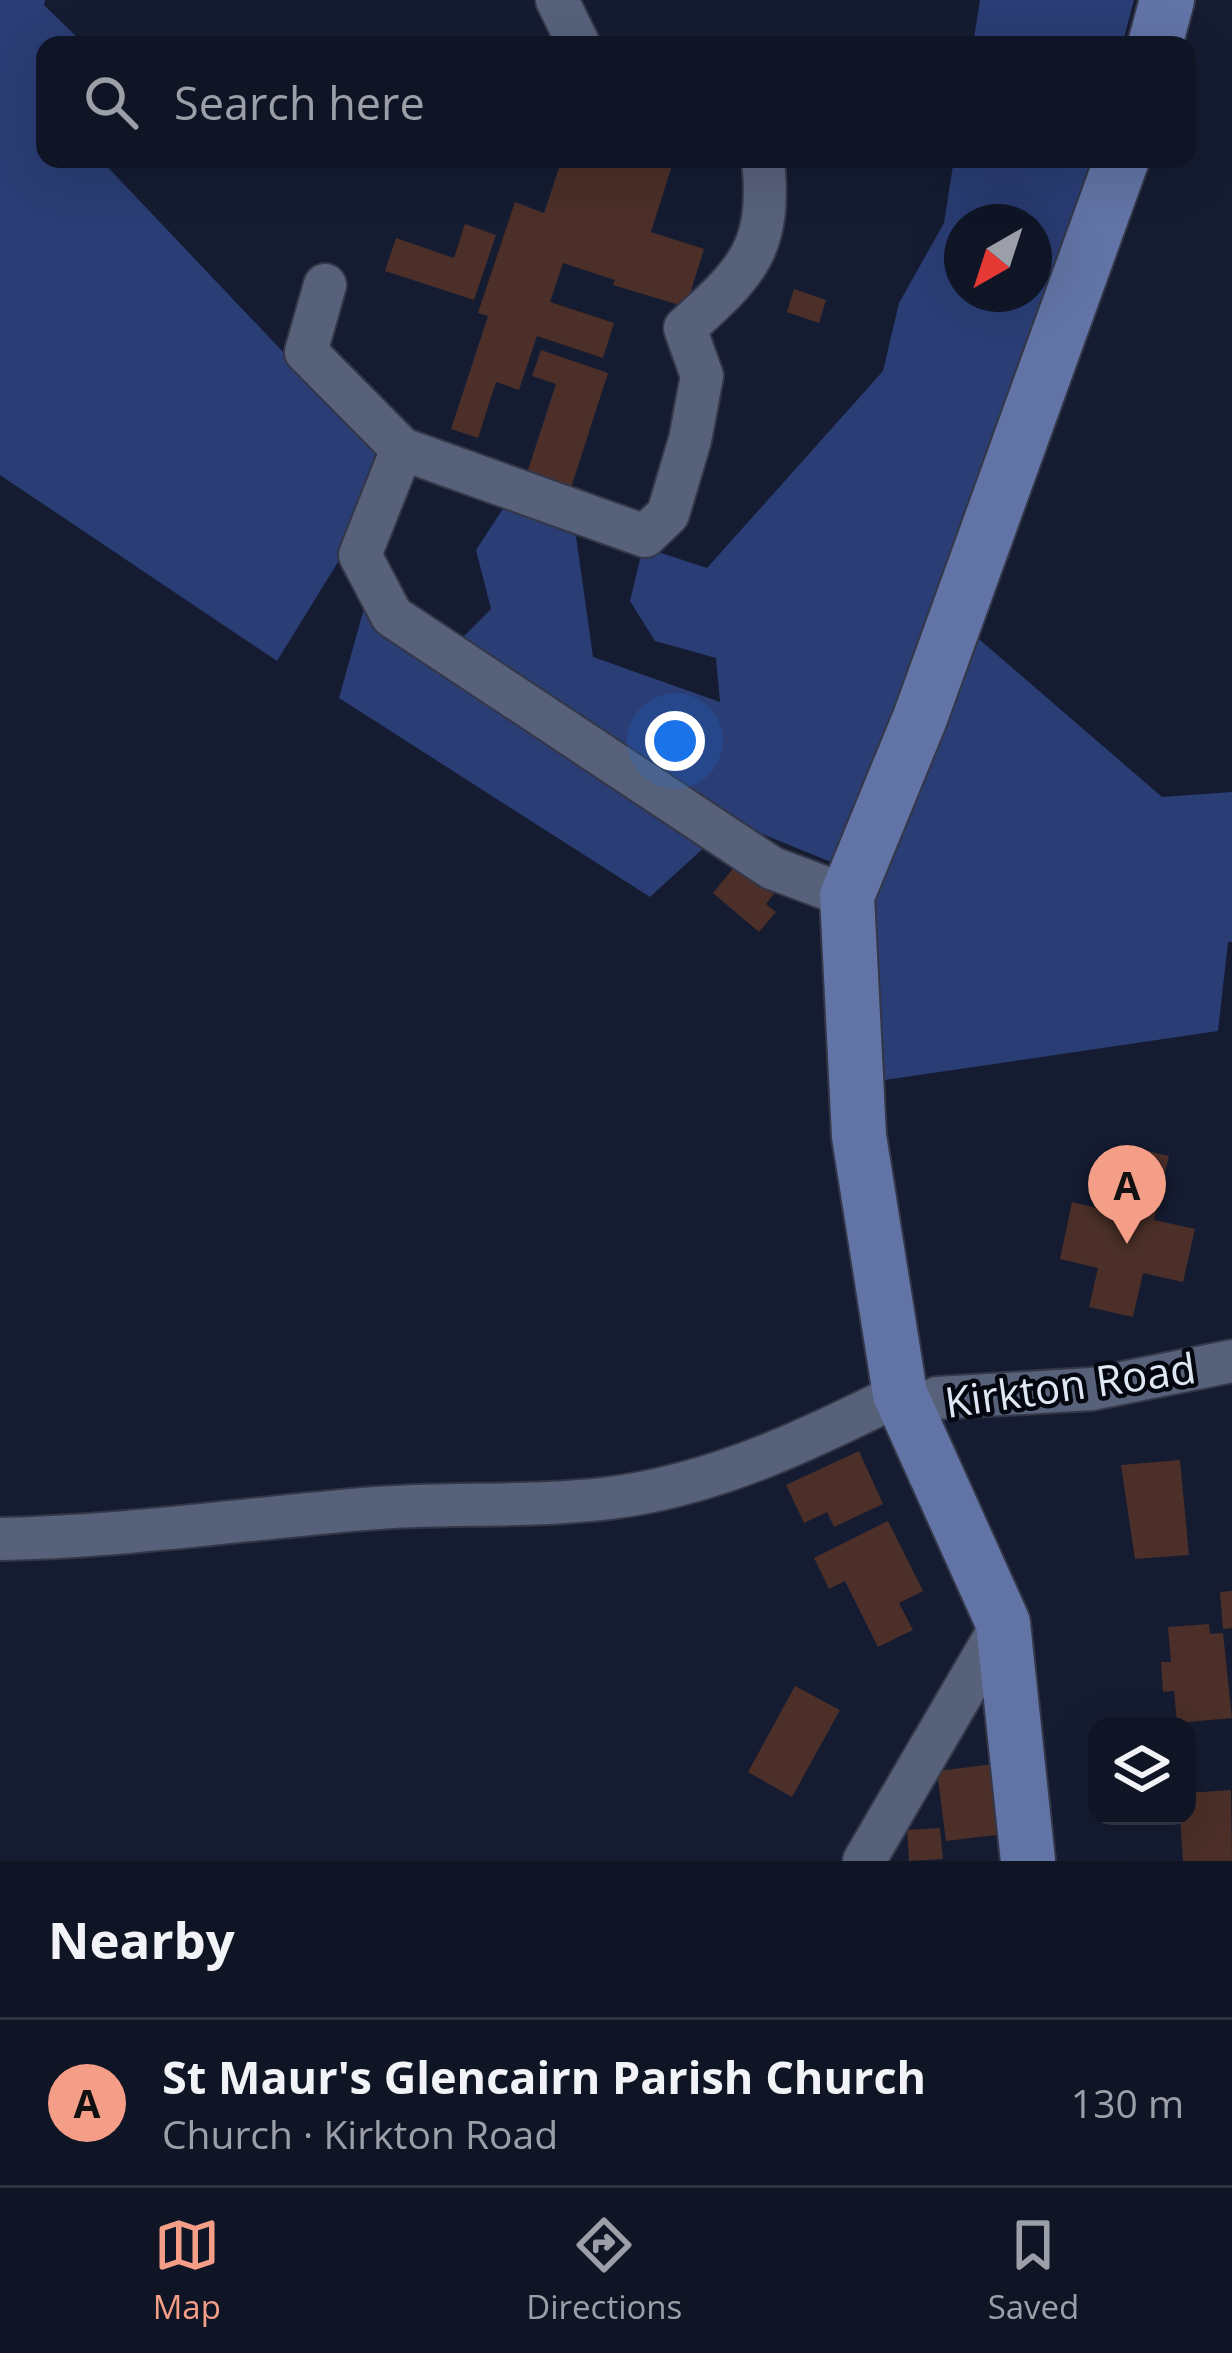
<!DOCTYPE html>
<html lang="en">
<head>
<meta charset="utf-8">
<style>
  body { margin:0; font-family:"Open Sans",sans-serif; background:#1e2232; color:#f1f3f6 }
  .controls { position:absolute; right:36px; bottom:36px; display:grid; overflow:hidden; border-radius:24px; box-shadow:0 12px 48px #0002 }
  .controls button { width:108px; height:108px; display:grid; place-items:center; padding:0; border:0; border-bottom:3px solid #303442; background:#101525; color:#f1f3f6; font:60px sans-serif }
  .compass { position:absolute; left:944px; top:204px; width:108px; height:108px; border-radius:50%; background:#101525; box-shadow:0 12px 48px #0002; rotate:219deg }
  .you { position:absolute; left:675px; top:741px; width:42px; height:42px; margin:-30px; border:9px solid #fff; border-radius:50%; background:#1a73e8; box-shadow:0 0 0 18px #1a73e833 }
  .badge { display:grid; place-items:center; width:78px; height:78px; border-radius:50%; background:#f49e88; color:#111; font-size:39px; font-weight:700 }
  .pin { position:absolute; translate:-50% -99px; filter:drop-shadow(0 3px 6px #0008) }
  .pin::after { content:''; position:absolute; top:63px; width:42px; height:36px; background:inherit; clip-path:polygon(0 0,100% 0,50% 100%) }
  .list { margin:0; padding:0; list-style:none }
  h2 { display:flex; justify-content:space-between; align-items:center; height:156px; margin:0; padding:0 48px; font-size:51px }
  h2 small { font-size:39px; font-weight:400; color:#9c9fa7 }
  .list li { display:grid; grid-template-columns:78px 1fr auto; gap:36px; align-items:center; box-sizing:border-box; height:168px; padding:0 48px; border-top:3px solid #303442 }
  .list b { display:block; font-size:45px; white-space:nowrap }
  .list p { margin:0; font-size:39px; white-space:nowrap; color:#9c9fa7 }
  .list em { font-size:39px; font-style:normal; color:#9c9fa7 }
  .icon { flex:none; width:66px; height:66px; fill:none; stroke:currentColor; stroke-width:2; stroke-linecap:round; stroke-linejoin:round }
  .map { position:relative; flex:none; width:1232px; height:1861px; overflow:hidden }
  .search { position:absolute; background:#101525; box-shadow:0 12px 48px #0002; left:36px; right:36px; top:36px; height:132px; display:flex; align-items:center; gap:30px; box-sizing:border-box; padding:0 42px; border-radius:24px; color:#9c9fa7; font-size:45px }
  .sheet { height:324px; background:#101525 }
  nav { display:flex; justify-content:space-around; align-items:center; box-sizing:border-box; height:168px; border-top:3px solid #303442; background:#101525; font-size:33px; color:#9c9fa7 }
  nav a { display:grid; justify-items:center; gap:6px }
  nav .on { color:#f49e88 }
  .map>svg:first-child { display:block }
  .green { fill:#2a3d74; fill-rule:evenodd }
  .building { fill:#4b2f28 }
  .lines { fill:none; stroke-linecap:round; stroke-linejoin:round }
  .minor-casing { stroke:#333748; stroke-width:46 }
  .major-casing { stroke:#333748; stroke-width:58 }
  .minor { stroke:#57617a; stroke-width:42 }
  .major { stroke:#6274a5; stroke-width:54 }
  .labels { text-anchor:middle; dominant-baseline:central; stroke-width:9; stroke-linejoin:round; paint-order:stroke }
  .street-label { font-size:42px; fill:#dfe6f4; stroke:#050710 }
</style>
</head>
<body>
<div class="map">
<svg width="1232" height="1861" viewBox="0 0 1232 1861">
  <rect width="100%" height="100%" fill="#151c31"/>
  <!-- green -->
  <path class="green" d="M0 0H45L44 5 85 45H45V159H100L376 450 351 541 277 661 0 475Z
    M980 0H1134L1122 45H973Z
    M954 159H1091L1078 207 841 866 732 822 650 897 339 698 365 605 435 665 491 609 476 550 510 498 576 536 593 657 720 702 716 658 655 641 630 601 643 547 707 568 883 371 899 303 944 223ZM962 222H1034V294H962Z
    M973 634 1162 797 1232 792V942H1228L1218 1031 878 1081 870 903Z"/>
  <!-- building -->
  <path class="building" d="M562 159H674L651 232 704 249 686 307 613 285 615 280 563 263 550 302 614 323 603 358 537 336 519 390 496 382 478 438 451 429 488 316 478 313 515 202 544 213Z
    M465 224 496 235 474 300 385 271 396 238 454 258Z
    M794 289 826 300 819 323 787 312Z
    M541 350 608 373 569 494 525 479 556 384 532 376Z
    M744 855 780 886 766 904 776 912 759 932 713 893Z
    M1125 1146 1169 1156 1154 1220 1195 1229 1183 1282 1143 1273 1133 1317 1089 1307 1098 1268 1060 1259 1072 1202 1110 1211Z
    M859 1451 883 1504 834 1527 827 1512 804 1523 786 1485Z
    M1180 1460 1189 1555 1135 1559 1121 1465Z
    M888 1521 923 1591 899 1603 913 1630 878 1647 845 1581 829 1589 814 1558Z
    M1232 1591V1628L1223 1629 1220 1592Z
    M1209 1624 1210 1634 1223 1633 1232 1718 1177 1723 1174 1691 1163 1692 1161 1662H1171L1168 1627Z
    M795 1686 840 1710 792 1797 748 1772Z
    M994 1764 1004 1834 946 1841 937 1771Z
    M1231 1790 1232 1861H1183L1180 1816H1187V1793Z
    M940 1828 943 1859 909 1861 907 1830Z"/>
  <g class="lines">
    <!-- minor casing -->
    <g class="minor-casing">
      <path id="minor" d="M557 0 579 45
        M325 285 306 352 402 449 645 536 668 514 690 440 702 376 685 328C748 271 772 249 763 159
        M402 449 360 555 392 616 772 868 847 896
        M909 1412 937 1398 1092 1389 1232 1361
        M0 1539C122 1537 243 1519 364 1509 445 1502 529 1508 610 1498 714 1485 808 1440 900 1394
        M864 1861 1003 1623"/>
    </g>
    <!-- major casing -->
    <g class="major-casing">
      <path id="major" d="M1155 45 1167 0
        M1028 1861 1003 1623 900 1394 859 1136 847 896 920 718 1122 159"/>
    </g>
    <!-- minor -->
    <use href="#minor" class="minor"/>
    <!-- major -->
    <use href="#major" class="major"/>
  </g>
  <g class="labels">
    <!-- street labels -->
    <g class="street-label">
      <text transform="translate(1070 1384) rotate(-8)">Kirkton Road</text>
    </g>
  </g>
</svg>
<div class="controls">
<button><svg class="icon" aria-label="layers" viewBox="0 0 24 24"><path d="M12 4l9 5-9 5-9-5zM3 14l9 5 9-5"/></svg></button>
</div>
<svg class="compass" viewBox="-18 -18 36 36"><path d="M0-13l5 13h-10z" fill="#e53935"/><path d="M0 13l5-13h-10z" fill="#9c9fa7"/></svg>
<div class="you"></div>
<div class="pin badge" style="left:1127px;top:1244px">A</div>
<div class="search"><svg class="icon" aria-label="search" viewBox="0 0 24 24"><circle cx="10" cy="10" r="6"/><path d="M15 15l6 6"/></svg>Search here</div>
</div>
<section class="sheet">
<h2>Nearby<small></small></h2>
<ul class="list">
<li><span class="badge">A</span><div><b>St Maur's Glencairn Parish Church</b><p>Church · Kirkton Road</p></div><em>130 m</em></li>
</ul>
</section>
<nav>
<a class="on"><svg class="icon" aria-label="map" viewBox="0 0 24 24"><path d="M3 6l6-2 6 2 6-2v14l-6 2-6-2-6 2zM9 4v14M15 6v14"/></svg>Map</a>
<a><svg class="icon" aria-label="directions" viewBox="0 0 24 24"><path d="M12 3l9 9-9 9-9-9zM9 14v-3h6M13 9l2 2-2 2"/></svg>Directions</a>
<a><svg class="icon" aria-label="saved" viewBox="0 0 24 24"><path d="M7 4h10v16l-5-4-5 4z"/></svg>Saved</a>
</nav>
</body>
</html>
